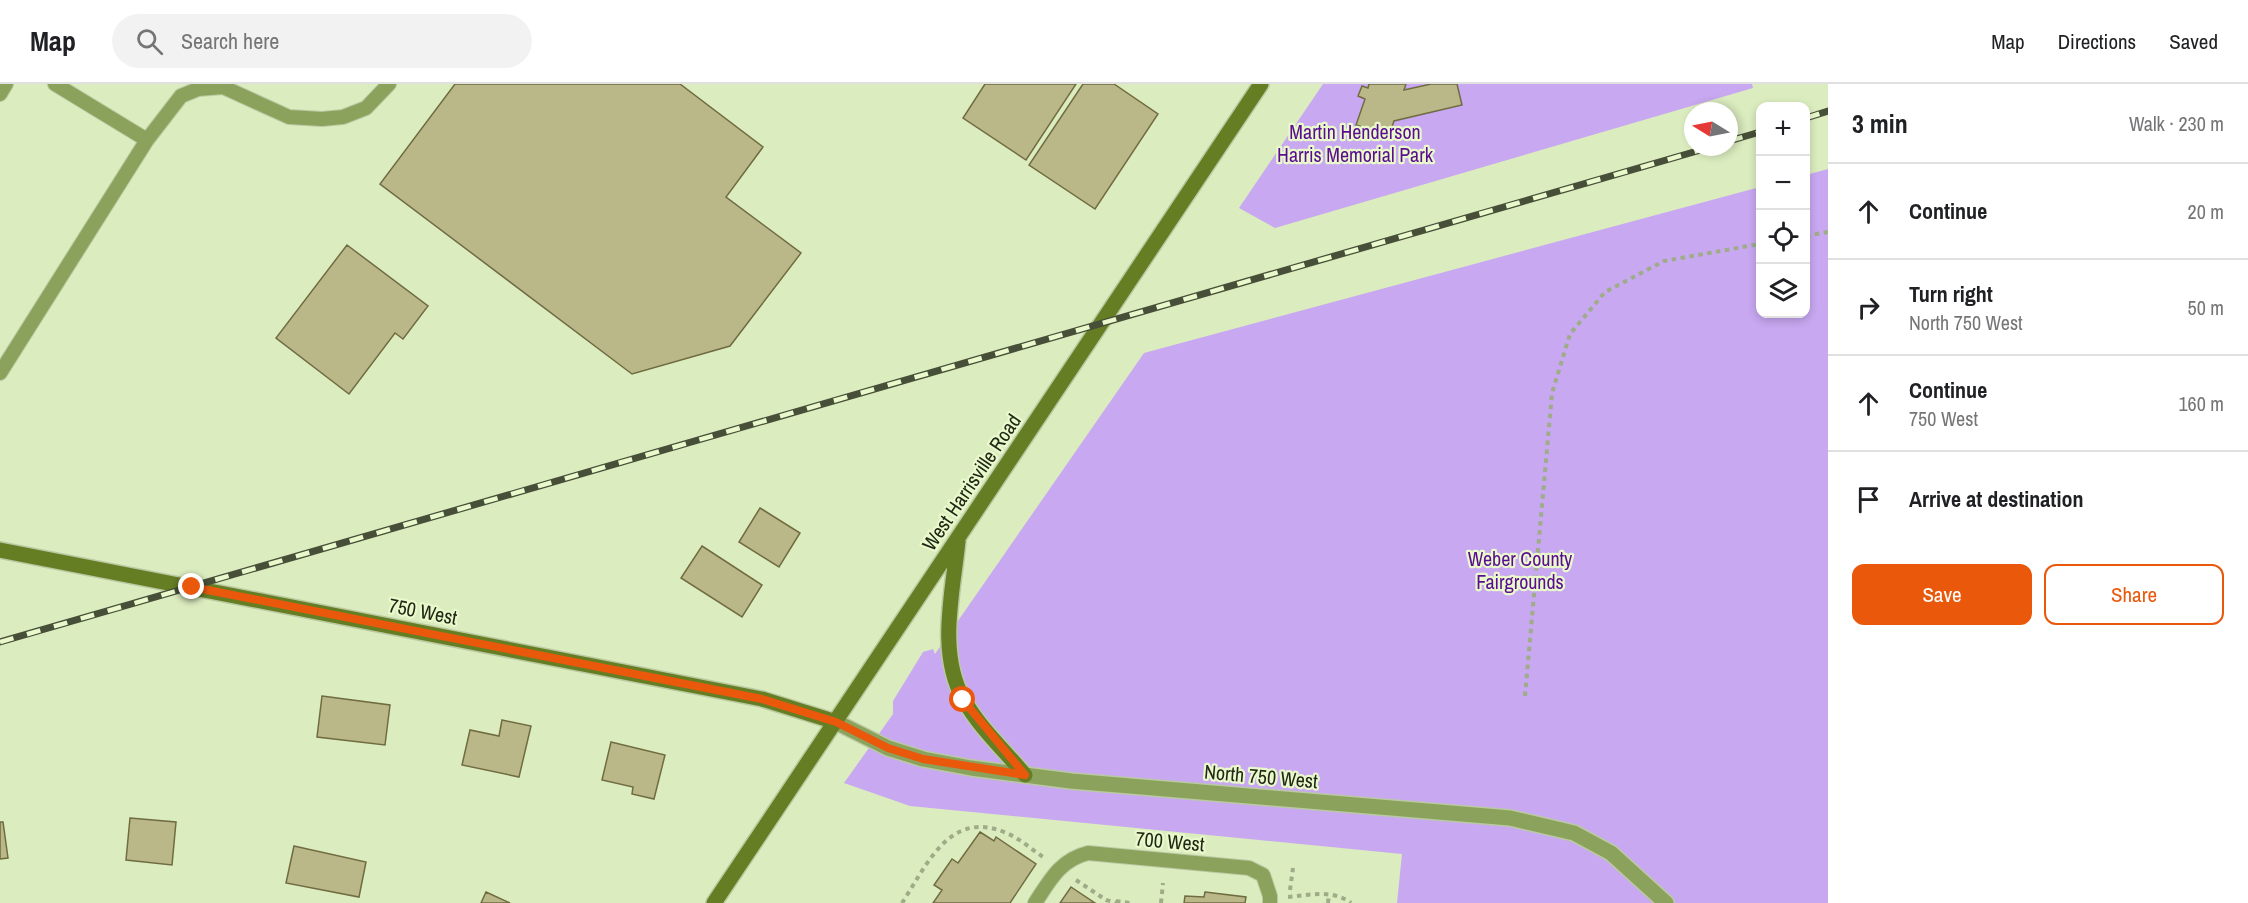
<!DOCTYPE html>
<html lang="en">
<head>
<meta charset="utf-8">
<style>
  body { margin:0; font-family:"Archivo Narrow",sans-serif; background:#f2f2f2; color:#202124 }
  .controls { position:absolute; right:18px; top:18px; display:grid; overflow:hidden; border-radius:12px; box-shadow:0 3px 9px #0003 }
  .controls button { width:54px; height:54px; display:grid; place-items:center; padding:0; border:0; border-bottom:2px solid #e0e0e0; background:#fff; color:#202124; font:30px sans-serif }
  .compass { position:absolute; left:1684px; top:18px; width:54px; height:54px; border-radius:50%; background:#fff; box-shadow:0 3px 9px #0003; rotate:280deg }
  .stop { position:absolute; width:18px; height:18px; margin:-14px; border:4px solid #ea580c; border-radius:50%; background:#fff }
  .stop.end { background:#ea580c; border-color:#fff; box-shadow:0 2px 6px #0008 }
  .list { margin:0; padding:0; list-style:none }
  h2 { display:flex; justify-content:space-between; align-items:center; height:78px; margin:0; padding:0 24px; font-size:26px }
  h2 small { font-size:20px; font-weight:400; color:#757577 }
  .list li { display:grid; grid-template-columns:39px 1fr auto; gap:18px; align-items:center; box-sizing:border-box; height:96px; padding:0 24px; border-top:2px solid #e0e0e0 }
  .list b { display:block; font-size:22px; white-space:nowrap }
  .list p { margin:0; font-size:20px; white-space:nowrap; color:#757577 }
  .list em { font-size:20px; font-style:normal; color:#757577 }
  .actions { display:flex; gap:12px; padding:18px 24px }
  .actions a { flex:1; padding:14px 0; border:2px solid #ea580c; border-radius:12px; text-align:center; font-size:21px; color:#ea580c }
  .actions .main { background:#ea580c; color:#fff }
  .icon { flex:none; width:33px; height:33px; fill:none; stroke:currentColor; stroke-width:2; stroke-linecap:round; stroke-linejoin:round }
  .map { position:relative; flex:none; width:1828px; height:819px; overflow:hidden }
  header { display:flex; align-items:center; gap:36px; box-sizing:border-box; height:84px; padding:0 30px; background:#fff; border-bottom:2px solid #e0e0e0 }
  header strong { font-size:28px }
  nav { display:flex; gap:33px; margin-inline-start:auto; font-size:21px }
  .search { width:420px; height:54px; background:#f2f2f2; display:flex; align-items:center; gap:15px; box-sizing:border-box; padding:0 21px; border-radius:33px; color:#757577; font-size:22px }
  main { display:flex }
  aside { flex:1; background:#fff }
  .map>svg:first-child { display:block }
  .green { fill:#c8a8f1 }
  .building { fill:#bab788; stroke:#706c41; stroke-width:1.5 }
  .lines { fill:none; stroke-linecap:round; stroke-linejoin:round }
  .lane-casing { stroke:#bac9a1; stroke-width:16 }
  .street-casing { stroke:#bac9a1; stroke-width:18 }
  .secondary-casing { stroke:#bac9a1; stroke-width:18 }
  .path { stroke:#9eac88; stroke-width:4; stroke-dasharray:4.5 4.5; stroke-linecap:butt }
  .lane { stroke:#8ba25c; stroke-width:14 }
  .street { stroke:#8ba25c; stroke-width:15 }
  .secondary { stroke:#657e23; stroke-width:15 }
  .rail-casing { stroke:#474f38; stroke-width:7 }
  .rail { stroke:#e9f9cb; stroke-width:4.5; stroke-dasharray:14; stroke-linecap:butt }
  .route { stroke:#ea580c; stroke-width:8 }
  .labels { text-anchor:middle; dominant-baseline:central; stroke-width:4.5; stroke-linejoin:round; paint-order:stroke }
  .park-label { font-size:20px; fill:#5a0c92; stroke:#e9f9cb }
  .street-label { font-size:20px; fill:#212716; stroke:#e9f9cb }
</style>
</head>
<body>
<header>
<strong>Map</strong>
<div class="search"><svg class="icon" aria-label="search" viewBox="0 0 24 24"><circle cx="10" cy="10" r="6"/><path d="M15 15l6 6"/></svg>Search here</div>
<nav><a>Map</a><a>Directions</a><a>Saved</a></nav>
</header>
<main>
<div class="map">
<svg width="1828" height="819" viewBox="0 0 1828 819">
  <rect width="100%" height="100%" fill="#dbecbf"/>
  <!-- green -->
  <path class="green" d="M1323 0H1752L1753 4 1275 144 1239 124Z
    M1828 85V819H1397L1402 770 910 722 844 699 893 630V617L923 568 933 565 935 570 1144 269 1760 103V230H1806V91Z"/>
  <!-- building -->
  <path class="building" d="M455 0H680L763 63 726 113 801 169 730 262 632 290 380 100Z
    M985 0H1076L1026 76 963 34Z
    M1083 0H1114L1158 30 1095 125 1029 81Z
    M1369 0H1406L1404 6 1431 0H1457L1462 21 1394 37 1389 52 1356 41 1365 15 1358 12 1362 2 1368 4Z
    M347 161 428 222 403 255 395 249 349 310 276 254Z
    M760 424 800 449 779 483 739 458Z
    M702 462 762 501 742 533 681 494Z
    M322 612 390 621 385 661 317 653Z
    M502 636 531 642 519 693 462 681 470 646 499 652Z
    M611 658 665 671 654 715 632 710 633 703 602 696Z
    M130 734 176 738 172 781 126 776Z
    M0 738H3L8 774 0 775Z
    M980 748 994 757 996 753 1036 780 1010 819H933L942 806 934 801 952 775 958 779Z
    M294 762 366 778 359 813 286 799Z
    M1071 803 1095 819H1060Z
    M486 808 510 819H481Z
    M1205 808 1246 813 1245 819H1184L1185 812 1204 813Z"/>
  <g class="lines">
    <!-- lane casing -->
    <g class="lane-casing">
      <path id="lane" d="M55 0 147 56
        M0 10 6 0
        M0 289 147 56 181 12 198 5 223 3 289 33 322 35 343 33 366 24 389 0
        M1035 819C1050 796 1060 776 1088 769L1249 784 1263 791 1270 812V819"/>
    </g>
    <!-- street casing -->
    <g class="street-casing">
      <path id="street" d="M836 638 888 664 923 675 971 684 1071 697 1510 734 1574 749 1611 769 1666 819"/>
    </g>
    <!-- secondary casing -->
    <g class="secondary-casing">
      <path id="secondary" d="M958 457C953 508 937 569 964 616 979 643 1005 667 1025 691
        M0 466 762 615 836 638
        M714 819 1261 0"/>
    </g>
    <!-- path -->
    <path class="path" d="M1806 152 1828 148
      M1525 612 1552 309 1570 250 1605 208 1664 177 1760 160
      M1076 796 1106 816 1117 819
      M1290 806 1293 784
      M1288 813C1310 811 1332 805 1351 819
      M1116 817 1130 819
      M902 819C927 781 949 726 1004 748 1018 753 1031 765 1043 773
      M1161 819 1163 799
      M1328 819 1329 810"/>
    <!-- lane -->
    <use href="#lane" class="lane"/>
    <!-- street -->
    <use href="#street" class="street"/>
    <!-- secondary -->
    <use href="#secondary" class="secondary"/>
    <!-- rail casing -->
    <g class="rail-casing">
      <path id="rail" d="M1806 34 1828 27
        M1729 57 1760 48
        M0 558 1711 63"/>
    </g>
    <!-- rail -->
    <use href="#rail" class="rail"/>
  </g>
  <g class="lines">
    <!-- route -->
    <path class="route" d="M192 503 762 615 836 638 888 664 923 675 1025 691 963 616"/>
  </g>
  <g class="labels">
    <!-- park labels -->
    <g class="park-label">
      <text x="1355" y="47">Martin Henderson<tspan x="1355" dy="23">Harris Memorial Park</tspan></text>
      <text x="1520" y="474">Weber County<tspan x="1520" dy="23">Fairgrounds</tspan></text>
    </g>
    <!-- street labels -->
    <g class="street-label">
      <text transform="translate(971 398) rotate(-56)">West Harrisville Road</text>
      <text transform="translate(423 527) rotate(11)">750 West</text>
      <text transform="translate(1261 692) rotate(5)">North 750 West</text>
      <text transform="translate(1170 757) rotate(5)">700 West</text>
    </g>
  </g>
</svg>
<div class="controls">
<button>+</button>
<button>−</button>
<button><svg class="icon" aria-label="locate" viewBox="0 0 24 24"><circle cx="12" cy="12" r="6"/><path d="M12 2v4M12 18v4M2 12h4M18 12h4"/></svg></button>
<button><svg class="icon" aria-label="layers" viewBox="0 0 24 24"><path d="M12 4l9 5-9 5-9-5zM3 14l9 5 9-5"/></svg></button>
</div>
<svg class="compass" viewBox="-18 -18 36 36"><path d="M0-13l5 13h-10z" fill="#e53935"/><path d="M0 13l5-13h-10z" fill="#757577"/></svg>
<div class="stop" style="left:963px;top:616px"></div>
<div class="stop end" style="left:192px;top:503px"></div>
</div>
<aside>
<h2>3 min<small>Walk · 230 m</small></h2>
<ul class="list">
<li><svg class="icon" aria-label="ahead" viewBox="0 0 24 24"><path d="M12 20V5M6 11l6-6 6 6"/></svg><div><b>Continue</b></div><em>20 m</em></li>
<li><svg class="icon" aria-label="right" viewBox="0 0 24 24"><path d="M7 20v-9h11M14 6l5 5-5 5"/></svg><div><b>Turn right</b><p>North 750 West</p></div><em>50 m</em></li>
<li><svg class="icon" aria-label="ahead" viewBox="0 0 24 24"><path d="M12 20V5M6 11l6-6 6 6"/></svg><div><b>Continue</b><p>750 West</p></div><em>160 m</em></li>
<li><svg class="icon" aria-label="arrive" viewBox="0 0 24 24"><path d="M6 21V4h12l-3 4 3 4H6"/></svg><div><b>Arrive at destination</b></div></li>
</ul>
<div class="actions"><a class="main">Save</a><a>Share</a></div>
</aside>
</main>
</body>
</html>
